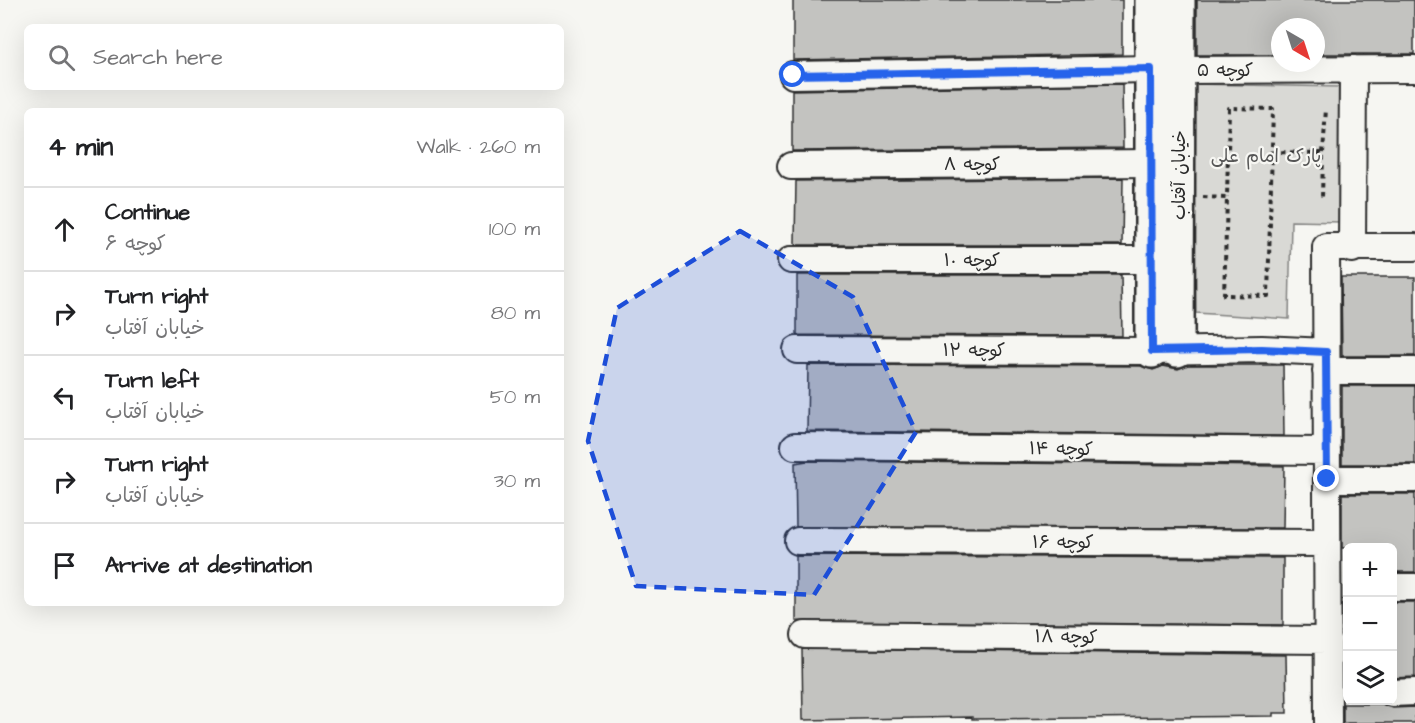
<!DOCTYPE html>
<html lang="en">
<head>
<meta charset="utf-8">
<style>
  body { margin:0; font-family:"Architects Daughter","Playpen Sans Arabic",sans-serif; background:#f6f6f6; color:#202124 }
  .controls { position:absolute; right:18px; bottom:18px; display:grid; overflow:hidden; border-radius:9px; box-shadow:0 6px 24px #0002 }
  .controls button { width:54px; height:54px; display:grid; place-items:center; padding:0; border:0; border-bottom:2px solid #e0e0e0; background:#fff; color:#202124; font:30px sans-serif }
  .compass { position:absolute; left:1271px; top:18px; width:54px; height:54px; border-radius:50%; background:#fff; box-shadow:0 6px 24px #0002; rotate:141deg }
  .stop { position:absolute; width:18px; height:18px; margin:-14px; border:4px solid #2563eb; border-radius:50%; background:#fff }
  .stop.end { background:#2563eb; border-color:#fff; box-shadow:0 2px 6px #0008 }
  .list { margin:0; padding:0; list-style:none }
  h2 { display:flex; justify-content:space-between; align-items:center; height:78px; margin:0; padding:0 24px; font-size:26px }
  h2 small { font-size:20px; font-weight:400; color:#757577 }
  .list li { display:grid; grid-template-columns:39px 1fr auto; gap:18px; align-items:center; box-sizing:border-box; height:84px; padding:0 24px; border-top:2px solid #e0e0e0 }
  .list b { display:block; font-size:22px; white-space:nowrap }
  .list p { margin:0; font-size:20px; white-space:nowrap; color:#757577 }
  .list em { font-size:20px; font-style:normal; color:#757577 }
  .icon { flex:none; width:33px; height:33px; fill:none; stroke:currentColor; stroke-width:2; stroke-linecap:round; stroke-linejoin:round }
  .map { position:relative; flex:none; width:1415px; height:723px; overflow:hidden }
  .search { position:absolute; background:#fff; box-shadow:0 6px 24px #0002; left:24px; top:24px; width:540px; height:66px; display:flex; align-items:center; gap:15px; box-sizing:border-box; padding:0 21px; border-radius:9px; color:#757577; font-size:22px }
  .panel { position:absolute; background:#fff; box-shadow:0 6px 24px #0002; left:24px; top:108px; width:540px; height:498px; border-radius:9px }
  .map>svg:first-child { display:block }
  .green { fill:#d9d9d5; stroke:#828280; stroke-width:1.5 }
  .building { fill:#c3c3c0; stroke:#2b2b2b; stroke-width:1.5 }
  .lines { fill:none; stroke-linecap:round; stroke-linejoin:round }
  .street-casing { stroke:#2b2b2b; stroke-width:30 }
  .secondary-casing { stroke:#2b2b2b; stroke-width:38 }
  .path { stroke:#2b2b2b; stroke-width:4; stroke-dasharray:4.5 4.5; stroke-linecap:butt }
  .street { stroke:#f6f6f2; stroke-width:26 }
  .secondary { stroke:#f6f6f2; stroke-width:33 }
  .route { stroke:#2563eb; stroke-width:8 }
  .marked { fill:#1d4ed8; fill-opacity:0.2; stroke:#1d4ed8; stroke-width:4.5; stroke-dasharray:12 8; stroke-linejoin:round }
  .labels { text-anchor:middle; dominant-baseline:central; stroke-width:4.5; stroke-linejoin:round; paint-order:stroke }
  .street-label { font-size:18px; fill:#2b2b2b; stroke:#f6f6f2 }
  .park-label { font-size:18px; fill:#565656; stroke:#f6f6f2 }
</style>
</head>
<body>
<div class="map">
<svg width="1415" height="723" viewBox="0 0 1415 723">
  <rect width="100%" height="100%" fill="#f6f6f2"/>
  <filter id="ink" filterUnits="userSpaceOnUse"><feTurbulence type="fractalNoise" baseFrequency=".0167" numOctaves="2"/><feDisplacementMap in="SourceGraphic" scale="12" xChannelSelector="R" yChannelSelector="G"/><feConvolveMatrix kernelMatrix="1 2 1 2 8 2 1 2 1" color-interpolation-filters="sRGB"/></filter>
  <g filter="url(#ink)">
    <!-- green -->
    <path class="green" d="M1193 84 1342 87V222L1291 221 1289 319 1196 313Z"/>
    <!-- building -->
    <path class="building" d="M793 0H1122V54L793 60Z
      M1197 0H1414V54H1316V27H1280V55H1197Z
      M1122 84 1123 148 792 151V90Z
      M1123 178 1122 245H797L795 243 796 181Z
      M797 275H1121L1122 336 797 335Z
      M1341 277H1415V356H1342Z
      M808 365 1141 366 1153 370 1163 366 1178 369 1187 365H1283L1284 436 807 431Z
      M1342 386H1415V464H1342Z
      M807 461 1284 466 1283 528 796 527 795 463Z
      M1342 494H1415V572H1392V548H1342Z
      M796 556 1283 558V625L796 621Z
      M1392 602H1415V677L1392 678Z
      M802 649 1286 655 1287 713H1273V716L972 719V717L803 720Z
      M1343 704H1382L1393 708 1415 707V723H1343Z"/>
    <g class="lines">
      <!-- street casing -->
      <g class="street-casing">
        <path id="street" d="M1179 70 1415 69
          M793 75 1151 69
          M791 166 1152 163
          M1352 249 1353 69
          M791 260H1152
          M797 350 1152 351 1262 349 1326 352
          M1326 371H1415
          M795 446 1327 451
          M1327 479H1415
          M798 541 1327 543
          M1392 587H1415
          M805 635 1328 640
          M1392 693 1415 692
          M1328 723 1326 247H1415"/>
      </g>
      <!-- secondary casing -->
      <g class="secondary-casing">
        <path id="secondary" d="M1152 0V351
          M1177 350 1178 0"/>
      </g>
      <!-- path -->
      <path class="path" d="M1272 152 1323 153 1322 199
        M1323 153 1326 109
        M1203 197 1227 198 1224 295 1268 296 1273 109 1229 108 1227 198"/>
      <!-- street -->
      <use href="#street" class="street"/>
      <!-- secondary -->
      <use href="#secondary" class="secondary"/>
    </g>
  </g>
  <g class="lines" filter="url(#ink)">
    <!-- route -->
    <path class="route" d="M793 75 1151 69 1152 351 1262 349 1326 352 1327 479"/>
  </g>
  <!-- marked area -->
  <path class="marked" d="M740 231 853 297 916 432 814 595 636 586 588 441 617 308Z"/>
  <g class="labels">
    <!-- street labels -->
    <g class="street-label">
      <text x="1225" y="70">کوچه ۵</text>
      <text x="972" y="164">کوچه ۸</text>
      <text transform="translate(1179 175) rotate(-90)">خیابان آفتاب</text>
      <text x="972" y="260">کوچه ۱۰</text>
      <text x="974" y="350">کوچه ۱۲</text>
      <text transform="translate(1061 449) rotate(1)">کوچه ۱۴</text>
      <text x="1063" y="542">کوچه ۱۶</text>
      <text transform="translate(1066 637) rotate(1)">کوچه ۱۸</text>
    </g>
    <!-- park labels -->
    <g class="park-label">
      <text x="1266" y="156">پارک امام علی</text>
    </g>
  </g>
</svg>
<div class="controls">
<button>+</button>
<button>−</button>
<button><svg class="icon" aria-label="layers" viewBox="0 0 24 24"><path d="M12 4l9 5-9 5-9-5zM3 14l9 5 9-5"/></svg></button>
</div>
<svg class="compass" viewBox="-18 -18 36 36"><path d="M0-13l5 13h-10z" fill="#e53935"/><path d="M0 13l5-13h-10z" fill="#757577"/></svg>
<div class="stop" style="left:793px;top:75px"></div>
<div class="stop end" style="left:1327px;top:479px"></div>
<div class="search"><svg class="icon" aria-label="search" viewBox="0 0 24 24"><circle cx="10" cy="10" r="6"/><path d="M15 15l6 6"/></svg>Search here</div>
<section class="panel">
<h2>4 min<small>Walk · 260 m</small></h2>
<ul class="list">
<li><svg class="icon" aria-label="ahead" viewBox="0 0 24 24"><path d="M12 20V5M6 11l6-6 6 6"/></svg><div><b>Continue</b><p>کوچه ۶</p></div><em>100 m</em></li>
<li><svg class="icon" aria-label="right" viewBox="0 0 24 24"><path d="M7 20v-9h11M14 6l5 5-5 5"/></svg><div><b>Turn right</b><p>خیابان آفتاب</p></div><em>80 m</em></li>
<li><svg class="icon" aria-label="left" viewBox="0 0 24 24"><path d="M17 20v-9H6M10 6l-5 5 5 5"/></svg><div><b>Turn left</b><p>خیابان آفتاب</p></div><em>50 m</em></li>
<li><svg class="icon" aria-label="right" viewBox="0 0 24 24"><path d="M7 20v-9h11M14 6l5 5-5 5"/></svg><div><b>Turn right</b><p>خیابان آفتاب</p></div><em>30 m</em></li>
<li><svg class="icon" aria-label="arrive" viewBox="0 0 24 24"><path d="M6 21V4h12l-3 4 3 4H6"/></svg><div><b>Arrive at destination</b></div></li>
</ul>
</section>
</div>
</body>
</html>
